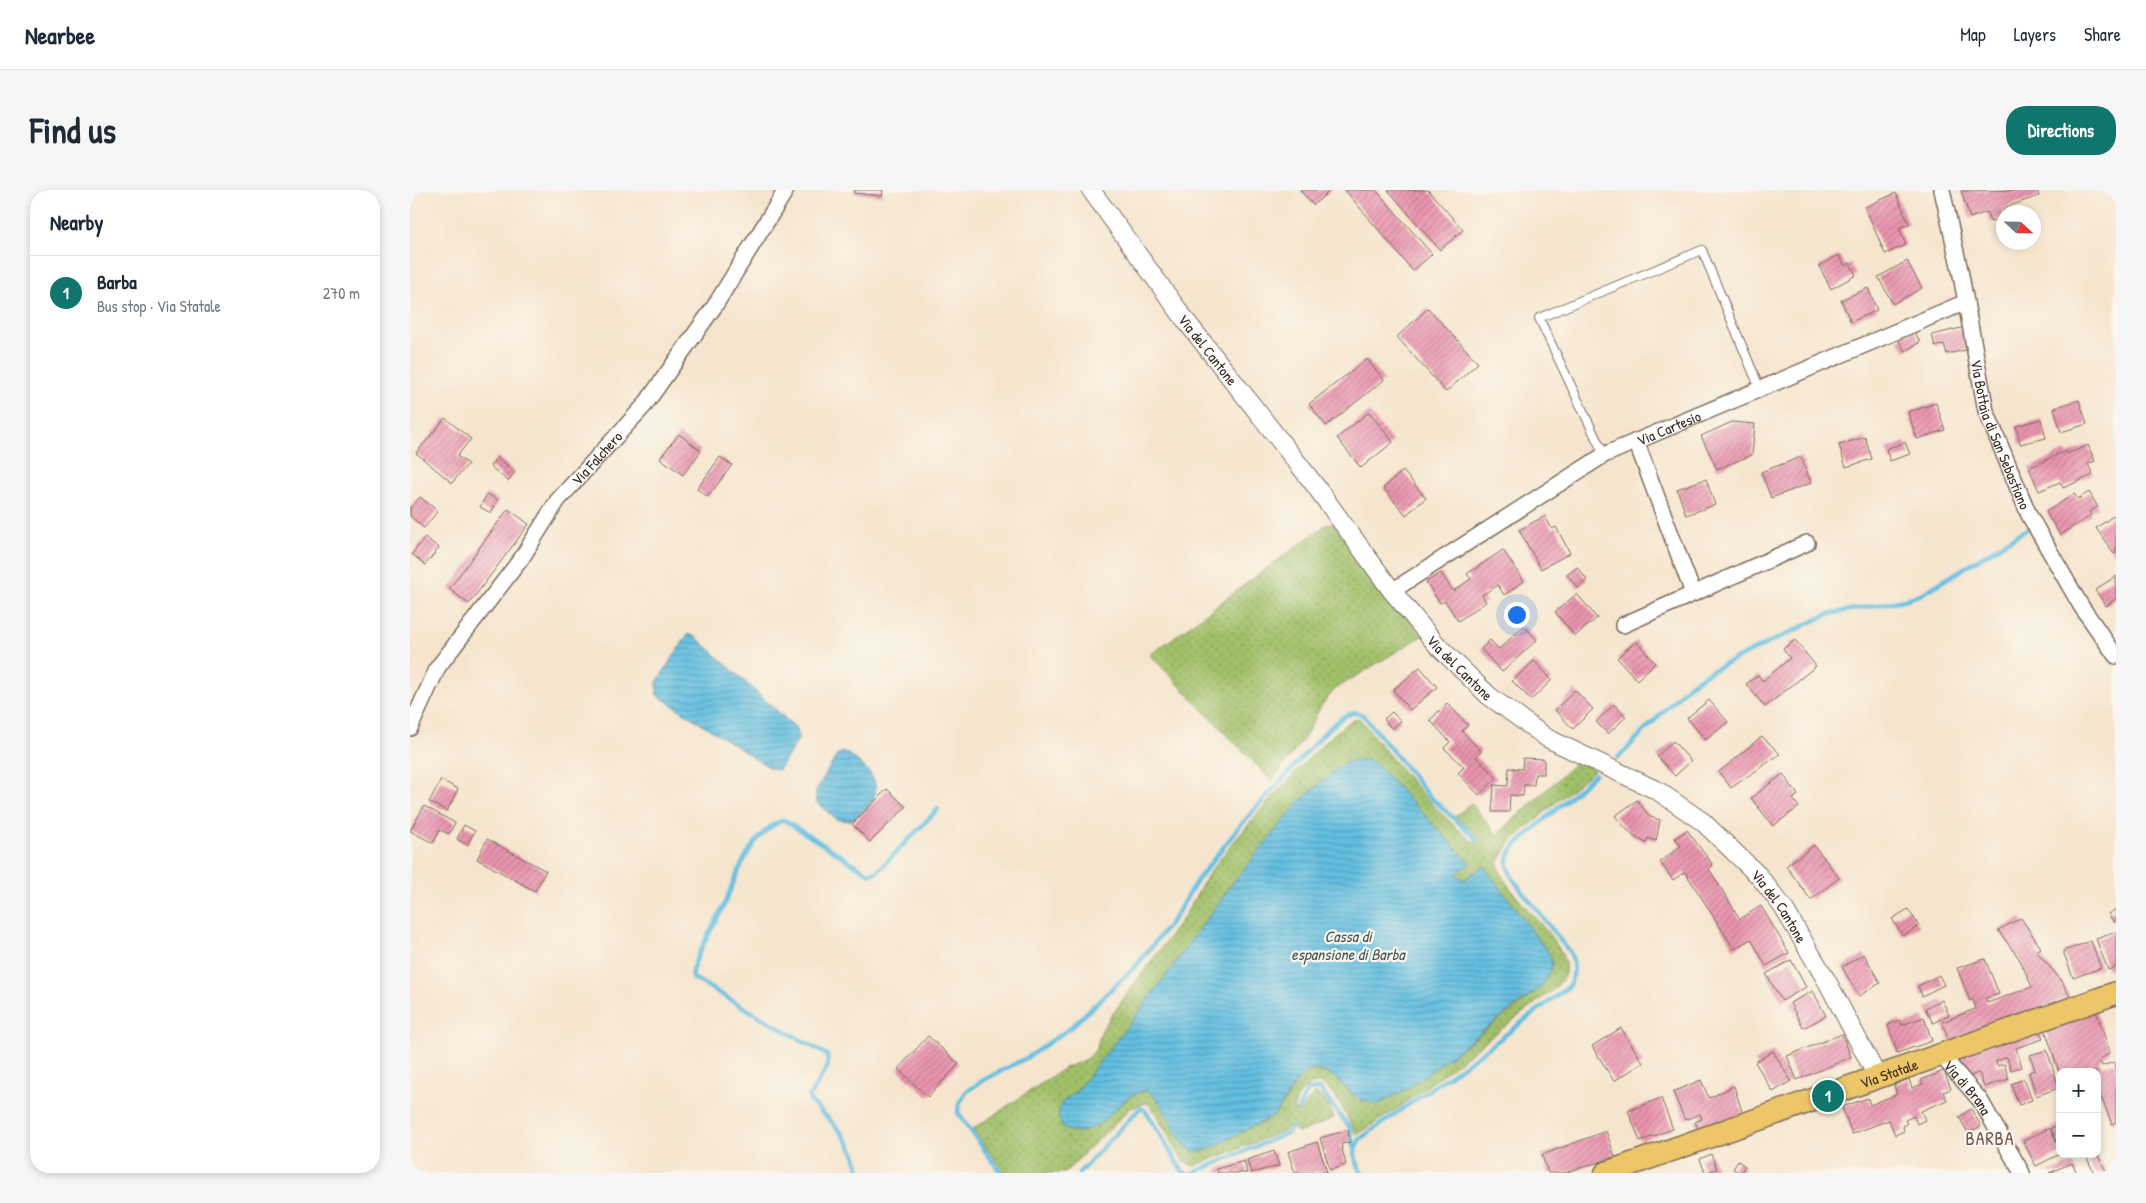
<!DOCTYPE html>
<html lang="en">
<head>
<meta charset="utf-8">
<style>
  body { margin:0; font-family:"Patrick Hand",sans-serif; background:#f6f6f7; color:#1f2937 }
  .controls { position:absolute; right:15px; bottom:15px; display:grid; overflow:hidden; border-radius:10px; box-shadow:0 2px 8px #0003 }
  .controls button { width:45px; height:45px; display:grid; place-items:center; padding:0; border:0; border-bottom:1px solid #e0e1e3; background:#fff; color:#1f2937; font:25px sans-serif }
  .compass { position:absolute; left:1586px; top:15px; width:45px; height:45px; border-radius:50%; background:#fff; box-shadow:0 2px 8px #0003; rotate:112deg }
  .you { position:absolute; left:1106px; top:424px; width:18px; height:18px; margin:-12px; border:4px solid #fff; border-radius:50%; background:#1a73e8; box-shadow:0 0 0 8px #1a73e833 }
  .badge { display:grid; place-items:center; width:32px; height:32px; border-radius:50%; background:#0f766e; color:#fff; font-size:16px; font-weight:700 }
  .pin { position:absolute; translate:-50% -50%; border:2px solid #fff; box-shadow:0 1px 5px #0006 }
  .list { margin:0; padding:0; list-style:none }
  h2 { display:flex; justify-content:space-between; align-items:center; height:65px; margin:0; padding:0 20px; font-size:21px }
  h2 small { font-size:16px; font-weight:400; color:#747a83 }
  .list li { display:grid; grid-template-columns:32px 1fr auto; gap:15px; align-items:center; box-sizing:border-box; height:75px; padding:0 20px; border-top:1px solid #e0e1e3 }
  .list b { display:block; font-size:19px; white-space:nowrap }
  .list p { margin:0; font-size:16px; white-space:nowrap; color:#747a83 }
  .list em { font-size:16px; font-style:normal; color:#747a83 }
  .map { position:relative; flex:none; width:1706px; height:983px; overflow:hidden; border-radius:20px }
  header { display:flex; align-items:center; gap:30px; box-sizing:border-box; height:70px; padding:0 25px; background:#fff; border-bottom:1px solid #e0e1e3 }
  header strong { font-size:24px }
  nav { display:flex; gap:28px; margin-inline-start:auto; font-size:18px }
  .intro { display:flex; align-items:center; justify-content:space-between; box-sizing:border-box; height:120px; padding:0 30px }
  h1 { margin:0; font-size:35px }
  .button { padding:12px 22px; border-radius:20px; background:#0f766e; color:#fff; font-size:18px; font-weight:700 }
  main { display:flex; gap:30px; padding:0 30px }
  aside { flex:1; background:#fff; border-radius:20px; box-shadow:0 2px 8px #0003 }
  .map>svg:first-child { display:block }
  .grass { fill:url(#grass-dots); stroke:#6e7544; fill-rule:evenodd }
  .water { fill:url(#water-rules); stroke:#4f7480 }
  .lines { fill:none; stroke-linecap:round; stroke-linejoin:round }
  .stream { stroke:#63bfe1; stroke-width:4.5 }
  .building { fill:url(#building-hatch) }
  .service-casing { stroke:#7c6b5c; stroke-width:10 }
  .minor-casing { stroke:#7c6b5c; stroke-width:18 }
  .tertiary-casing { stroke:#7c6b5c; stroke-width:20 }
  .primary-casing { stroke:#7c6b5c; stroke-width:25 }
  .service { stroke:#fff; stroke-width:8 }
  .minor { stroke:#fff; stroke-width:15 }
  .tertiary { stroke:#fff; stroke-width:18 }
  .primary { stroke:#ecc669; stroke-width:22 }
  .labels { text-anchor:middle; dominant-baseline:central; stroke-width:4.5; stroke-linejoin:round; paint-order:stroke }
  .street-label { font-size:15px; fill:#3b2a1e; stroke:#fbf7ec }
  .water-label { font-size:16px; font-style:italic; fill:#475758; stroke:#fbf7ec }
  .quarter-label { font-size:18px; letter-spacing:1px; fill:#784f51; stroke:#fbf7ec }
</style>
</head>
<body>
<header>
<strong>Nearbee</strong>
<nav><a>Map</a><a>Layers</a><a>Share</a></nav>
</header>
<div class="intro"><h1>Find us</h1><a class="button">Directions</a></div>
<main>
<aside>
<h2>Nearby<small></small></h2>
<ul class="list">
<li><span class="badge">1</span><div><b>Barba</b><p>Bus stop · Via Statale</p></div><em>270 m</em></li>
</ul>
</aside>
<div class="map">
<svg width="1706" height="983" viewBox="0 0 1706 983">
  <defs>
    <pattern id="grass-dots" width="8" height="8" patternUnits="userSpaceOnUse" patternTransform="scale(1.25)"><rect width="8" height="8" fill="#a0c069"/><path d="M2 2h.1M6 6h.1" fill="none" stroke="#849c56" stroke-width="1.8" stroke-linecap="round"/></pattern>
    <pattern id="water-rules" width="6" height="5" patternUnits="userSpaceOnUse" patternTransform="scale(1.25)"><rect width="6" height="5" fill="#63bfe1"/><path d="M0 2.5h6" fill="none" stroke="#539bb6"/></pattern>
    <pattern id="building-hatch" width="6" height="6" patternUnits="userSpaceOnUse" patternTransform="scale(1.25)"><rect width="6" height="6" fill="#ea94af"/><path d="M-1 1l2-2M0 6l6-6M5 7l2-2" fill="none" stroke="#bf798e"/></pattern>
  </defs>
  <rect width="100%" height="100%" fill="#fbf7ec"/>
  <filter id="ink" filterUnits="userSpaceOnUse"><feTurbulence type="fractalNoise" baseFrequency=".02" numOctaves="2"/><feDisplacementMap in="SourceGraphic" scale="10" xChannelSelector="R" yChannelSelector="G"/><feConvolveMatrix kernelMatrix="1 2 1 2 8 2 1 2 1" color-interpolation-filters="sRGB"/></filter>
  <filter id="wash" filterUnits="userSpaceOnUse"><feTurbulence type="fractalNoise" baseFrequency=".0096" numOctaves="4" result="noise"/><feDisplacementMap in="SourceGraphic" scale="20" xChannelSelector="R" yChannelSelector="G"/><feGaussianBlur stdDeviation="1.12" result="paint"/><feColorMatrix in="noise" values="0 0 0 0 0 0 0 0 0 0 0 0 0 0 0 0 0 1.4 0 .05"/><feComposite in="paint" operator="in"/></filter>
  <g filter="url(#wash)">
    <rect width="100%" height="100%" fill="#f5e5ce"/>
    <!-- grass -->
    <path class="grass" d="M922 333 1012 446 925 499 911 516 895 547 862 591 740 465 917 334Z
      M949 528C984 572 1019 616 1063 652L1069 647 1045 627 1061 613 1087 645 1170 569 1184 580 1100 652 1088 673C1092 706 1162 751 1155 783 1154 789 1149 794 1144 799L995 913 947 945C938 932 919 878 897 897 889 903 886 910 883 920L889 922 905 903 917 911 924 928 888 943 882 937H878L874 941 784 976 774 972 742 917 736 913 721 918 654 983H595L563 939 656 877C668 873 681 869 687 857 689 851 689 845 693 838 719 799 749 763 775 725 784 711 791 695 800 682 819 656 924 531 949 528ZM1059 672 1045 683 1054 690 1074 677 1140 765 1131 797 1108 816 997 899 948 910 921 884 900 880 888 889 873 914 853 933 836 939 758 925 746 907 737 900C707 904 685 956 652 937L651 914 665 903 736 813 823 693Z"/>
    <!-- water -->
    <path class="water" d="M278 444 286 447 387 539 389 548 369 580 358 577 247 505V492Z
      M432 562C441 564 446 570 452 575 478 598 464 616 439 631L426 629 407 613 406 609V600L428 564Z
      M956 569 965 573 1060 673 1046 684 1054 690 1074 676 1140 765 1142 777 1131 797 997 899 969 914C935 912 934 880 900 880L888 889 865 925 798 960 783 962C762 946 759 916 737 900 710 904 699 935 674 941 656 946 643 932 651 915 653 910 661 906 665 903L736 813 823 693 889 612 927 578 942 570Z"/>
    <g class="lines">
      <!-- stream -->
      <path class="stream" d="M1208 568 1280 494 1301 481 1418 424 1494 410 1512 404 1617 339
        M888 919 898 900 910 899 940 938 944 957
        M450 983C447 954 420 929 400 911L399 907 418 876 417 865 283 788 282 781C289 759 302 739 312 719 326 689 339 642 374 630L460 684 467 682 528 619
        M591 983 548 923 549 914 556 902 572 891 618 867 660 838 726 776 765 727 785 693 830 636 916 541 933 527 945 522 953 525 1020 607 1067 649
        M669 983 730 918 735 920 773 982 776 983
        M783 983 878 943 882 937
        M952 983C945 970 941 962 950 949L1081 856 1158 797C1165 785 1165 777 1161 764L1103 689C1096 675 1095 670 1104 657L1185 584"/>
    </g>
    <g id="blocks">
      <!-- building -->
      <path class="building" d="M444 0H473L472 6 444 3Z
        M890 0H921L903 15Z
        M935 0H966L1022 64 1003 81Z
        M978 0H1018L1053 40 1030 60Z
        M1627 0 1629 6 1593 18 1594 28 1580 32 1577 22 1560 28 1551 1Z
        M1486 3 1499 34 1489 38 1496 55 1475 64 1455 17Z
        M1429 65 1435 76 1440 73 1446 85 1421 99 1409 76Z
        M1497 71 1512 98 1483 114 1468 87Z
        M1458 98 1467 120 1441 132 1431 110Z
        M1018 118 1068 173 1036 202 987 147Z
        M1555 137 1560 159 1537 164 1534 154 1525 157 1522 145Z
        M1504 141 1510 152 1495 161 1488 149Z
        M957 169 974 190 916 236 899 214Z
        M1669 210 1677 234 1651 242 1644 218Z
        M1526 213 1535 240 1507 249 1498 222Z
        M959 222 983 252 951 278 927 248Z
        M35 228 61 249 47 266 58 274 42 293 6 263Z
        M1631 229 1636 248 1610 254 1606 236Z
        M1322 232 1345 234 1342 265 1307 279 1291 246Z
        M269 244 291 261 273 285 250 268Z
        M1455 247 1462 269 1436 277 1429 255Z
        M1495 252 1500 264 1480 271 1476 259Z
        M1678 255 1685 271 1678 274 1683 285 1653 298 1650 292 1629 301 1619 278 1655 261 1657 264Z
        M87 267 105 282 98 291 80 276Z
        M310 267 322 275 298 307 287 299Z
        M1391 267 1401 293 1361 308 1351 282Z
        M993 281 1016 308 996 325 973 298Z
        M1296 289 1305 315 1276 325 1267 299Z
        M1679 302 1688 317 1679 322 1681 325 1650 345 1636 322 1664 304 1668 309Z
        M77 304 88 310 81 323 70 317Z
        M10 307 28 321 14 338 0 326V318Z
        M98 319 119 334 59 414 39 399Z
        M1706 324V363L1704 364 1686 338Z
        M1135 326 1142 339 1146 337 1160 363 1131 379 1109 340Z
        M15 347 29 358 15 375 2 364Z
        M1093 360 1114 391 1094 405 1088 395 1072 405 1076 412 1048 431 1035 411 1030 413 1016 392 1031 383 1043 401 1061 389 1057 384Z
        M1167 377 1177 390 1168 398 1157 385Z
        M1706 386V409L1696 416 1685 400Z
        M1167 404 1187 428 1165 446 1145 422Z
        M1114 436 1127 450 1092 482 1071 459 1080 450 1089 459Z
        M1385 450 1406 476 1355 517 1336 494 1348 485 1353 491 1380 468 1373 459Z
        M1226 451 1245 473 1227 490 1207 468Z
        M1124 471 1142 490 1121 510 1102 491Z
        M1010 477 1027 497 1000 520 983 500Z
        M1165 500 1183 519 1163 539 1145 520Z
        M1299 510 1318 532 1296 550 1277 528Z
        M1037 513 1058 535 1052 541 1071 561 1066 567 1087 588 1069 605 1048 583 1054 577 1034 558 1040 552 1020 530Z
        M1204 514 1216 527 1198 544 1186 532Z
        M982 522 991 531 982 539 974 529Z
        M1352 546 1370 564 1321 598 1309 582Z
        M1263 551 1281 571 1265 586 1247 566Z
        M1113 568 1134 569V584H1125L1124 595H1114L1113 606 1100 605 1099 622H1082L1084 595 1098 596 1099 578 1112 579Z
        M1373 584 1388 605 1383 609 1389 617 1363 636 1341 608Z
        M31 590 48 599 37 621 19 612Z
        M477 599 496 617 460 652 442 634Z
        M1227 610 1240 627 1250 630 1246 651 1238 648 1236 653 1223 646 1205 626Z
        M14 616 45 633 39 644 30 640 23 653 0 641Z
        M54 635 65 641 57 655 47 649Z
        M1277 640 1303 675 1299 679 1330 729 1351 716 1379 763 1356 776 1341 749 1324 759 1275 682 1263 690 1250 672 1271 656 1265 648Z
        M77 649 136 681 125 701 67 669Z
        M1404 655 1429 688 1401 710 1376 676Z
        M1498 719 1509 736 1493 746 1482 729Z
        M1706 719V731L1704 732 1698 724Z
        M1611 728 1631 758 1626 761 1652 791 1660 807 1539 852 1532 832 1565 819 1563 809 1560 811 1547 778 1575 769 1589 804 1575 808 1577 813 1622 797 1610 770 1588 740Z
        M1706 742V777L1698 780 1686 749Z
        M1681 751 1691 778 1663 788 1653 761Z
        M1454 764 1470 793 1449 806 1432 777Z
        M1381 770 1396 797 1372 811 1356 784Z
        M1529 785 1534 795 1512 806 1508 796Z
        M1403 801 1416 826 1393 838 1380 813Z
        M1532 810 1539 825 1523 833 1515 818Z
        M1685 818 1700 862 1689 871 1692 876 1704 872 1706 876V932L1702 934 1689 902 1687 903V882H1649L1634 836Z
        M1514 827 1522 851 1487 863 1478 835 1490 830 1492 835Z
        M1211 838 1233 873 1204 891 1182 856Z
        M1629 838 1633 849 1606 858 1612 877 1601 880 1597 867 1586 871 1587 876 1594 874 1599 889 1574 897 1569 883 1554 888 1546 864Z
        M1432 844 1441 867 1387 890 1377 866Z
        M518 846 549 874 518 907 488 879Z
        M1637 860 1649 898 1626 906 1619 882 1625 880 1620 865Z
        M1363 861 1381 891 1363 902 1345 872Z
        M1534 881 1541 899 1533 902 1537 910 1511 921 1515 930 1507 934 1504 926 1495 930 1497 934 1493 936 1494 941 1485 945 1479 930 1442 944 1432 917 1458 908 1460 915 1487 904 1484 895 1499 889 1502 898 1513 894 1511 890Z
        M1614 889 1622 910 1609 915 1601 894Z
        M1291 890 1299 908 1324 896 1333 925 1289 940 1285 932 1292 929 1290 924 1275 930 1263 902Z
        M1251 908 1263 939 1230 951 1218 921Z
        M1561 919 1571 936 1558 943 1549 927Z
        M1650 934V964L1626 976 1613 951 1639 938 1648 955 1641 938Z
        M938 940 940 952 931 954 936 975 920 980 910 948Z
        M1196 941 1205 967 1154 983H1138L1132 965Z
        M907 952 917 982 885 983 878 962Z
        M864 961 869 976 841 983 837 970Z
        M1301 964 1307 979 1295 983 1290 969Z
        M1675 964H1687L1697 983H1684Z
        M834 971 837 983H808L807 979Z
        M1328 971 1335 976 1330 983 1323 979Z
        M1662 973 1667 983H1639Z"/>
    </g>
  </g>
  <g filter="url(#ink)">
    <use href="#blocks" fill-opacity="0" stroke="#7c6b5c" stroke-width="1"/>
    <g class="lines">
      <!-- service casing -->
      <g class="service-casing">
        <path id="service" d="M1194 265 1129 128 1292 60 1350 199"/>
      </g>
      <!-- minor casing -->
      <g class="minor-casing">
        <g id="minor">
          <path id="s1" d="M1532 0 1550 80 1576 221 1619 325 1671 416 1706 466"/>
          <path d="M1226 251 1283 403"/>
          <path id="s2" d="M982 401 1194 265 1556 112"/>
          <path d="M1213 435 1397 353"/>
          <path id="s3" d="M0 538 28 477 111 369 148 310 234 216 304 117 376 0"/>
          <path id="s4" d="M1531 865 1570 910 1612 983"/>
        </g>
      </g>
      <!-- tertiary casing -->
      <g class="tertiary-casing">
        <g id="tertiary">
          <path id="s5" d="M681 0 776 131 904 294 982 401 1027 455 1079 506 1137 548 1248 601 1293 632 1349 686 1373 717 1418 793 1468 888"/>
        </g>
      </g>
      <!-- primary casing -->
      <g class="primary-casing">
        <g id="primary">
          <path id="s6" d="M1196 983 1706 803"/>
        </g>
      </g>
      <!-- service -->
      <use href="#service" class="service"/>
      <!-- minor -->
      <use href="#minor" class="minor"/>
      <!-- tertiary -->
      <use href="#tertiary" class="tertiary"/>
      <!-- primary -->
      <use href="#primary" class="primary"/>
    </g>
  </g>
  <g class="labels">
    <!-- street labels -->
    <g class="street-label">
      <text stroke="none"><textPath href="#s5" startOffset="198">Via del Cantone</textPath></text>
      <text stroke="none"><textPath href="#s2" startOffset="322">Via Cartesio</textPath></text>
      <text stroke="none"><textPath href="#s1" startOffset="252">Via Bottaia di San Sebastiano</textPath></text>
      <text stroke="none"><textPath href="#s3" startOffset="330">Via Falchero</textPath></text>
      <text stroke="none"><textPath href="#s5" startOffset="604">Via del Cantone</textPath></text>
      <text stroke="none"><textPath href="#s5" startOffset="1008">Via del Cantone</textPath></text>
      <text stroke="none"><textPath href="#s6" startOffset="300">Via Statale</textPath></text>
      <text stroke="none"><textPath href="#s4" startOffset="42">Via di Brana</textPath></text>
    </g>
    <!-- water labels -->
    <g class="water-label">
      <text x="938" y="746">Cassa di<tspan x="938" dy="18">espansione di Barba</tspan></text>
    </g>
    <!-- quarter labels -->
    <g class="quarter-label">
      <text x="1580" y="948">BARBA</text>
    </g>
  </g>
</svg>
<div class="controls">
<button>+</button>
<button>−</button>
</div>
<svg class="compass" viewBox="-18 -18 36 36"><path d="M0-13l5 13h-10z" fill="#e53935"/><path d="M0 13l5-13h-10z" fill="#747a83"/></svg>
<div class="you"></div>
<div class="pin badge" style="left:1418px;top:906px">1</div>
</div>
</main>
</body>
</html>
